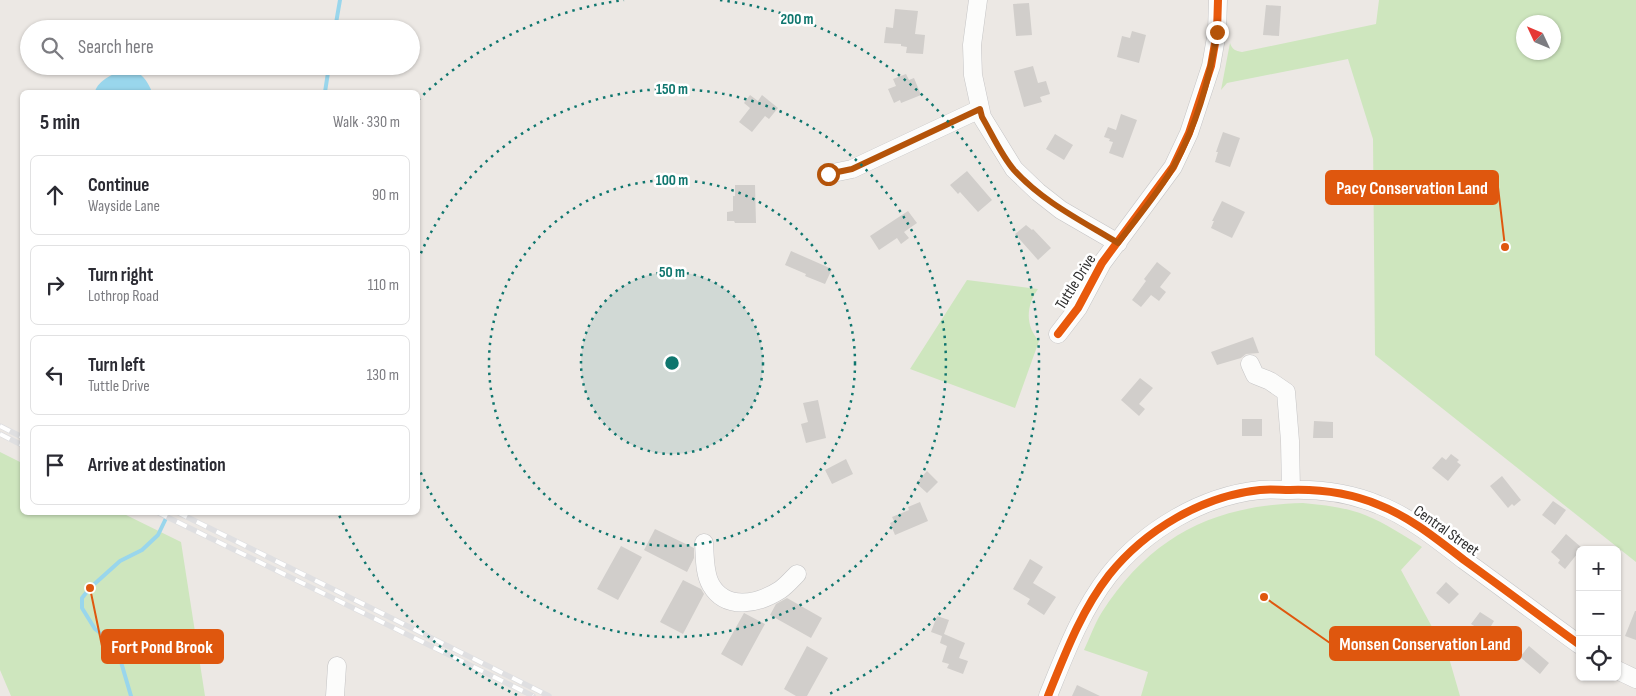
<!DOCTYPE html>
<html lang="en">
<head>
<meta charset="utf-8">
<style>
  body { margin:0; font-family:"Sofia Sans Condensed",sans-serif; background:#f7f7f7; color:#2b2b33 }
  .controls { position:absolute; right:15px; bottom:15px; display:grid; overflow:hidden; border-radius:8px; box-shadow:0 1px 4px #0004 }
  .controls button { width:45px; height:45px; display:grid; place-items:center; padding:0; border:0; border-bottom:1px solid #e1e1e2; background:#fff; color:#2b2b33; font:25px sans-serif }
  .compass { position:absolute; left:1516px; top:15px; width:45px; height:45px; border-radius:50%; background:#fff; box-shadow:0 1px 4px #0004; rotate:314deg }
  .stop { position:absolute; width:15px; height:15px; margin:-11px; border:4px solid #b45309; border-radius:50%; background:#fff }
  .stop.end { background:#b45309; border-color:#fff; box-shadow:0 1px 5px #0008 }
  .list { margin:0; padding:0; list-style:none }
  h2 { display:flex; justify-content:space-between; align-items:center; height:65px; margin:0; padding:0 20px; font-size:21px }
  h2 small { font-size:16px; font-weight:400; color:#7c7c81 }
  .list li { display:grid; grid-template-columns:32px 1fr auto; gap:15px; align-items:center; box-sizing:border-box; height:80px; margin:0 10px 10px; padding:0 10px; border:1px solid #e1e1e2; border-radius:8px }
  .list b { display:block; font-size:19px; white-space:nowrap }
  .list p { margin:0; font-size:16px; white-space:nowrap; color:#7c7c81 }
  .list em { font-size:16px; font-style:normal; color:#7c7c81 }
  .icon { flex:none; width:28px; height:28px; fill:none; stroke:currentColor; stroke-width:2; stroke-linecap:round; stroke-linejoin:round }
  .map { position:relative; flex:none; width:1636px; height:696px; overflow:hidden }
  .search { position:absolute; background:#fff; box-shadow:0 1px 4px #0004; left:20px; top:20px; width:400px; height:55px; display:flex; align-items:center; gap:12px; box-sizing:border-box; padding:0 18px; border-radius:28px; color:#7c7c81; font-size:19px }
  .panel { position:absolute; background:#fff; box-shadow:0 1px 4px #0004; left:20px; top:90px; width:400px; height:425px; border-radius:8px }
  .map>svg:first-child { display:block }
  .green { fill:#cee6be; fill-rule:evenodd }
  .water { fill:#99d6ec }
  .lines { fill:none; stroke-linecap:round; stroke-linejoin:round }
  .stream { stroke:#99d6ec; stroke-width:4 }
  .building { fill:#d1cecb }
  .minor-casing { stroke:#c5c4c5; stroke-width:19 }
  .minor { stroke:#fcfcfb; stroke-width:18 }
  .rail-casing { stroke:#dfdfe1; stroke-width:5.5 }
  .rail { stroke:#fff; stroke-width:4; stroke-dasharray:11; stroke-linecap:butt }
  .cycleway-casing { stroke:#fff; stroke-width:11 }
  .cycleway { stroke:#e8590c; stroke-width:8 }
  .route { stroke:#b45309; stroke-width:6 }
  .ring { fill:none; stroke:#0f766e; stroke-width:2.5; stroke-dasharray:2.5 5 }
  .labels { text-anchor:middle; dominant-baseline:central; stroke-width:5; stroke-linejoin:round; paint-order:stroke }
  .street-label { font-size:16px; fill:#2e2e2e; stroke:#fff }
  .centre { fill:#0f766e; stroke:#fff; stroke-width:2.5 }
  .ring-label { font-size:15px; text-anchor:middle; font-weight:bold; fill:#0f766e; stroke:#fff; stroke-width:5; stroke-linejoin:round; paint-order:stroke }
  .leader { fill:none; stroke:#df570e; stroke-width:2 }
  .callout-dot { fill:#df570e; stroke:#fff; stroke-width:2 }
  .callout { fill:#df570e; stroke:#df570e; stroke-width:2 }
  .callout-label { font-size:18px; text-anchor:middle; font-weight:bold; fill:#fff }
</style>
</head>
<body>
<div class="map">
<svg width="1636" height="696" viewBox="0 0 1636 696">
  <rect width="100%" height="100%" fill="#ece8e4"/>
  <!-- green -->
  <path class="green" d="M1379 0H1636V562L1375 355 1373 139 1348 59 1227 83 1221 90 1230 43C1232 49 1235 51 1242 52L1376 24ZM1554 22V52H1524V22Z
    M967 280 1038 289C1026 306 1025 325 1039 341L1015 408 910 369Z
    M0 452 22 463V512L122 513 181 542 205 696H11L0 670Z
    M1303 503C1323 505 1345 507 1365 515 1385 523 1405 536 1422 547L1401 570 1449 658 1460 696H1141L1148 672 1084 650C1090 637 1095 623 1102 612 1151 536 1214 505 1303 503Z"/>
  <!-- water -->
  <path class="water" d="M129 69C142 73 147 80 152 92H95C97 80 118 71 129 69Z"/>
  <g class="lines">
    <!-- stream -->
    <path class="stream" d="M335 29 340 0
      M325 92 329 66
      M131 696 116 645 95 629 82 608V598L90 588 120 561 142 550 158 535 169 512"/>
  </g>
  <!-- building -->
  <path class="building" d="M1029 3 1032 35 1016 36 1013 4Z
    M1266 5 1281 6 1279 36 1263 35Z
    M895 9 918 11 915 34 925 35 923 54 906 53 907 47 901 46V44L884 43 886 27 893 28Z
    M1132 31 1146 35 1139 63 1117 57 1122 36 1130 38Z
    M1033 66 1038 83 1046 81 1050 94 1040 97 1042 102 1024 107 1014 71Z
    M906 74 909 80 914 78 921 95 901 103 900 100 894 103 888 89 896 86 893 79Z
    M750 95 758 101 762 95 778 108 769 119 765 116 752 132 739 122 750 108 744 103Z
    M1121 114 1137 120 1123 158 1109 153 1113 142 1109 141 1110 139 1104 137 1108 127 1116 130Z
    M1223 132 1240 138 1230 167 1215 162 1218 152H1216Z
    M1055 134 1073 145 1064 160 1046 149Z
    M967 171 992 200 978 212 960 192 958 194 950 185Z
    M735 185H755L756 223H735L734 221H727V212L733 211V196H735Z
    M1222 201 1245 212 1232 238 1211 228 1214 221H1212Z
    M908 211 917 223 904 232 909 238 901 244 897 238 879 250 870 236Z
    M1026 225 1032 230 1033 229 1051 248 1038 260 1015 234Z
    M791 251 832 269 825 284 805 276 806 274 785 265Z
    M1157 262 1171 273 1160 287 1166 292 1159 301 1151 295 1141 307 1132 300 1146 281 1144 279Z
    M1253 337 1259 353 1246 354 1241 358 1217 365 1211 352Z
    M1140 378 1153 388 1139 404 1145 409 1139 416 1121 400Z
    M818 400 826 438 806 443 801 424 808 422 803 403Z
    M1242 419H1262V436H1242Z
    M1314 421 1333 422V438H1313Z
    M1451 454 1459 460 1457 462 1461 465 1448 481 1432 468 1442 457 1446 460Z
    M846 459 853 474 832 484 825 470Z
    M927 471 938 482 927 493 916 483Z
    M1502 476 1521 500 1514 506 1512 504 1508 508 1490 486Z
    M1553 501 1566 510 1555 525 1542 515Z
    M920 502 928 521 895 535 890 523 894 521 892 517 909 510 908 507Z
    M655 529 694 548V558L687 572 644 550Z
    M1566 534 1582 548 1565 569 1558 563 1560 560 1551 552Z
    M621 546 642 557 618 600 597 589Z
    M1030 559 1043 567 1033 583 1056 597 1044 615 1027 604 1030 599 1013 589Z
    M683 580 701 589 704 594 683 634 660 622Z
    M1446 582 1459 594 1449 604 1436 593Z
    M787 598 822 618 811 638 770 615 776 604Z
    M1635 611H1636V640L1625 636Z
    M1480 612 1494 621 1491 626 1497 630 1492 637 1471 624Z
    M744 613 765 624 742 666 721 654Z
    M937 616 949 620 944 634 965 643 959 658 968 661 963 674 947 668 949 664 942 662 947 646 940 643 942 636 931 632Z
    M807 646 828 658 807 696H796L784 689Z
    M1529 646 1549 663 1540 674 1520 657Z
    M1077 685 1100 696H1072Z"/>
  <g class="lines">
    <!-- minor casing -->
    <g class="minor-casing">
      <path id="minor" d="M978 0 972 45 973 75 982 117 1014 169 1038 192 1061 210 1118 243
        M828 174 852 169 980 109
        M1058 334 1078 308 1102 263 1173 167 1189 133 1211 66 1217 32 1218 0
        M1250 364 1255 375 1270 381 1286 392 1290 441 1291 490
        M704 543C705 556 704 573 711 585 726 611 758 604 780 590 786 586 792 579 797 574
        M1617 670 1636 679
        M335 696 337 666
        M1048 696C1065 654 1081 611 1109 575 1145 530 1202 496 1260 490 1270 489 1280 490 1290 490 1322 489 1350 493 1379 505 1410 517 1438 540 1464 560 1503 588 1541 617 1580 645"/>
    </g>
    <!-- minor -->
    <use href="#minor" class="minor"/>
    <!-- rail casing -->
    <g class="rail-casing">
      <path id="rail" d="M0 426 22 437
        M0 434 22 445
        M157 512 533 696
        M177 512 549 696"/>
    </g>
    <!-- rail -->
    <use href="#rail" class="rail"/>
    <!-- cycleway casing -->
    <g class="cycleway-casing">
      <path id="cycleway" d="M1058 334 1078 308 1102 263 1173 167 1189 133 1211 66 1217 32 1218 0
        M1048 696C1065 654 1081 611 1109 575 1145 530 1202 496 1260 490 1270 489 1280 490 1290 490 1322 489 1350 493 1379 505 1410 517 1438 540 1464 560 1503 588 1541 617 1580 645"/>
    </g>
    <!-- cycleway -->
    <use href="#cycleway" class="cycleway"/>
  </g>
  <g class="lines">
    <!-- route -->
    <path class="route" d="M828 174 852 169 980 109 982 117C992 134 1001 155 1014 170 1043 202 1082 221 1118 243 1136 219 1159 192 1174 166 1197 124 1210 78 1217 32"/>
  </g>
  <!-- distance rings -->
  <circle cx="672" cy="363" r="91" fill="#0f766e" fill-opacity=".12"/>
  <g class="ring">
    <circle cx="672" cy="363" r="91"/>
    <circle cx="672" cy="363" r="183"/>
    <path d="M418 260A274 274 0 1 1 418 466"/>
    <path d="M517 695A366 366 0 0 1 339 515M418 100A366 366 0 0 1 624 0M720 0A366 366 0 0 1 827 695"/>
  </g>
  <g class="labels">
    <!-- street labels -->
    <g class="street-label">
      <text transform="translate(1076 282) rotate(-58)">Tuttle Drive</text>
      <text transform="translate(1446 531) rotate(35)">Central Street</text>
    </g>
  </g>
  <circle cx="672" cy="363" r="8" class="centre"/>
  <g class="ring-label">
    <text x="797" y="24">200 m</text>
    <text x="672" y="94">150 m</text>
    <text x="672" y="185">100 m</text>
    <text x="672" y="277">50 m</text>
  </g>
  <!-- callouts -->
  <path class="leader" d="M1505 247L1498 187M1264 597L1330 643M90 588L102 646"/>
  <g class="callout-dot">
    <circle cx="1505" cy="247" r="5"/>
    <circle cx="1264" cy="597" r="5"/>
    <circle cx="90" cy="588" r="5"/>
  </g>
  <g class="callout">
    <rect x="1326" y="171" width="172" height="33" rx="5"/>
    <rect x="1330" y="627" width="191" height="33" rx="5"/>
    <rect x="102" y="630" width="121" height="33" rx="5"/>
  </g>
  <g class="callout-label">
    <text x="1412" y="194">Pacy Conservation Land</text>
    <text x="1425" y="650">Monsen Conservation Land</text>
    <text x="162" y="653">Fort Pond Brook</text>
  </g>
</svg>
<div class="controls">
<button>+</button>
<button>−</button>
<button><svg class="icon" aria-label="locate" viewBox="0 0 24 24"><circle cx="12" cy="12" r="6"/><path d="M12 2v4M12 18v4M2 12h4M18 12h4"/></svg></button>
</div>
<svg class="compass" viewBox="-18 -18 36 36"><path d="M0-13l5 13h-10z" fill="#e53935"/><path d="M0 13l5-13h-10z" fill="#7c7c81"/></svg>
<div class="stop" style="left:828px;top:174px"></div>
<div class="stop end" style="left:1217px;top:32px"></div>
<div class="search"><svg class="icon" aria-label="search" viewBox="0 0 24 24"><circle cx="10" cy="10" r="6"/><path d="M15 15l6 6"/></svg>Search here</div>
<section class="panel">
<h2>5 min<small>Walk · 330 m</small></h2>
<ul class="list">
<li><svg class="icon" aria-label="ahead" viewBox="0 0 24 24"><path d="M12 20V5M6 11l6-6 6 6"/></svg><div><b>Continue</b><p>Wayside Lane</p></div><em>90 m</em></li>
<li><svg class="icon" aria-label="right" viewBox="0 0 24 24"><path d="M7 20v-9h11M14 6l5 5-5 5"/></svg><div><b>Turn right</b><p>Lothrop Road</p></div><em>110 m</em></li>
<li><svg class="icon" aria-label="left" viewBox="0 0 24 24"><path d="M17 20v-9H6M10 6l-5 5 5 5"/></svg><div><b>Turn left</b><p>Tuttle Drive</p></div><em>130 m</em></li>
<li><svg class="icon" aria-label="arrive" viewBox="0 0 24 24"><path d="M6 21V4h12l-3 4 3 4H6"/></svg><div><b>Arrive at destination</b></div></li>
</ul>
</section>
</div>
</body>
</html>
